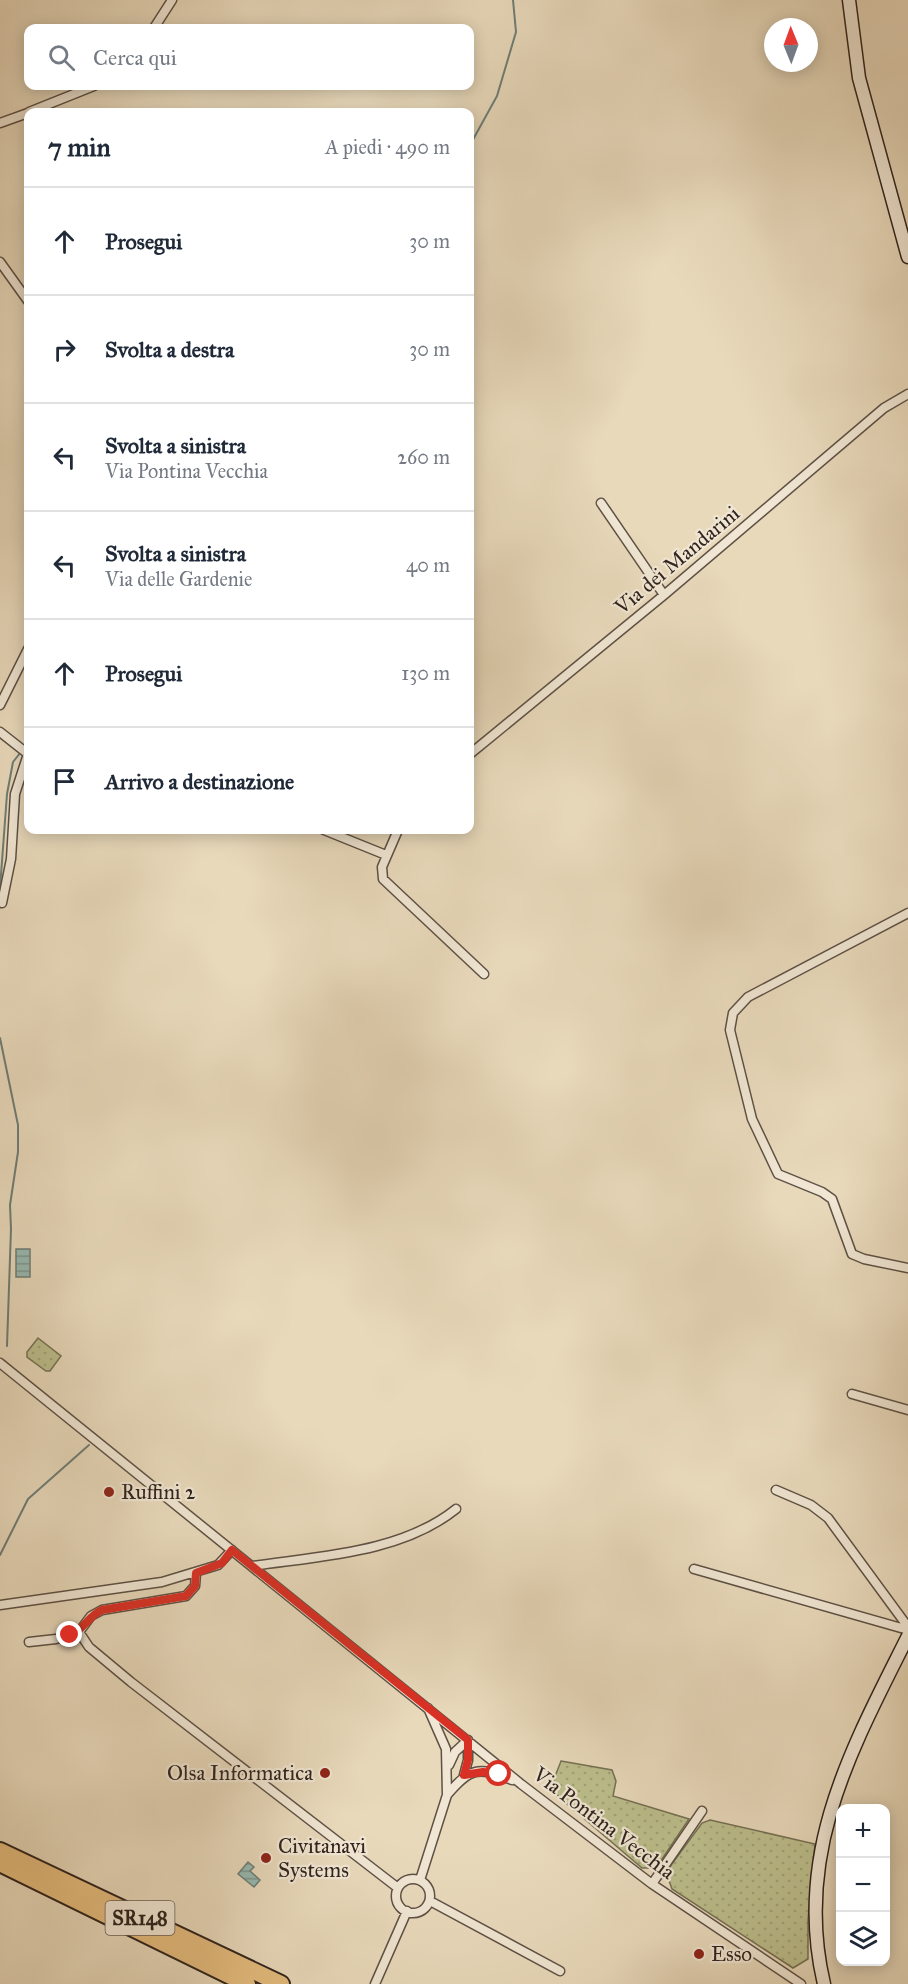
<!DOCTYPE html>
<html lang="it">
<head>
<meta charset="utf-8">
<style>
  body { margin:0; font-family:"IM FELL Great Primer",serif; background:#f2f2f3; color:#1f2937 }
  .controls { position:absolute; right:18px; bottom:18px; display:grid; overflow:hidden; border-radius:12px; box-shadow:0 3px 15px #0003 }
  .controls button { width:54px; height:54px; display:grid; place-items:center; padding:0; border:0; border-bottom:2px solid #e0e1e3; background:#fff; color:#1f2937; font:30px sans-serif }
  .compass { position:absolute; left:764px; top:18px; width:54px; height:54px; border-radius:50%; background:#fff; box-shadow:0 3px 15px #0003; rotate:359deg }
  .stop { position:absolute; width:18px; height:18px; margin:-14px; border:4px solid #d93025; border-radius:50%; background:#fff }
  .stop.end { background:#d93025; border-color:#fff; box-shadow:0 2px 6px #0008 }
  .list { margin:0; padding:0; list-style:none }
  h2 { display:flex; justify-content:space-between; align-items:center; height:78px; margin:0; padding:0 24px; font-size:26px }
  h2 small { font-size:20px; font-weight:400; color:#747a83 }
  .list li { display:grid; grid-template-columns:39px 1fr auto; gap:18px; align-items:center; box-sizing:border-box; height:108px; padding:0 24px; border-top:2px solid #e0e1e3 }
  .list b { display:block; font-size:22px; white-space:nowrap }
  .list p { margin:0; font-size:20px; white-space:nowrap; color:#747a83 }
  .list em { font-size:20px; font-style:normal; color:#747a83 }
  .icon { flex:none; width:33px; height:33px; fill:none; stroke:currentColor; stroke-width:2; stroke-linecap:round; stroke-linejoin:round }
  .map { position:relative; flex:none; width:908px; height:1984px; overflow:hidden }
  .search { position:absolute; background:#fff; box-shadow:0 3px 15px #0003; left:24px; top:24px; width:450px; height:66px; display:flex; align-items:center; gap:15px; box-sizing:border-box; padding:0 21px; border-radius:12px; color:#747a83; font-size:22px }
  .panel { position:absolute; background:#fff; box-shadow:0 3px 15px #0003; left:24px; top:108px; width:450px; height:726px; border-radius:12px }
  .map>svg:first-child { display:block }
  .grass { fill:url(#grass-dots); stroke:#767155; stroke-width:1.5 }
  .water { fill:url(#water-rules); stroke:#6e7e77; stroke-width:1.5 }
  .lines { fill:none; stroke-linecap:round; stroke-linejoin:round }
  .stream { stroke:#6e7e77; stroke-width:2 }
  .street-casing { stroke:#5e5145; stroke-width:11 }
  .secondary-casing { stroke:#30241e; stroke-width:15 }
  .highway-casing { stroke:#30241e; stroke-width:20 }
  .street { stroke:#f0e6d3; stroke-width:8 }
  .secondary { stroke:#f0e6d3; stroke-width:12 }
  .highway { stroke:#e4bc7e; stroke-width:16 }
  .route { stroke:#d93025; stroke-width:8 }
  .poi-dot { fill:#8f2418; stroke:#f0e6d3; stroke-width:2 }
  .labels { text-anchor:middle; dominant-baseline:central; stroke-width:4.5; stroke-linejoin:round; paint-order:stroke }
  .shield { fill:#f0e6d3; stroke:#6a5e54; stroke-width:1.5 }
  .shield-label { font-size:20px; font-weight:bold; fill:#30241e }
  .street-label { font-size:21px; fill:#30241e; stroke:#f0e6d3 }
  .poi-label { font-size:21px; fill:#30241e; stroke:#f0e6d3; text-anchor:start }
</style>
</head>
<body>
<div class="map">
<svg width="908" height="1984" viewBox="0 0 908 1984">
  <defs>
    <pattern id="grass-dots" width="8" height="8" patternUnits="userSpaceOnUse" patternTransform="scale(1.5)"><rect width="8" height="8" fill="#bcbe8c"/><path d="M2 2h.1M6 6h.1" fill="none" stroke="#a2a378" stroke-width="1.8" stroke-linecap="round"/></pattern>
    <pattern id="water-rules" width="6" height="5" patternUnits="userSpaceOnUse" patternTransform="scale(1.5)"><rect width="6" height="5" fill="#97bab2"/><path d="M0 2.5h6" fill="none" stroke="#7c9790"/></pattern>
  </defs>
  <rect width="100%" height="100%" fill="#e8d9bb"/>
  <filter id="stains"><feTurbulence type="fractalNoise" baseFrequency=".00333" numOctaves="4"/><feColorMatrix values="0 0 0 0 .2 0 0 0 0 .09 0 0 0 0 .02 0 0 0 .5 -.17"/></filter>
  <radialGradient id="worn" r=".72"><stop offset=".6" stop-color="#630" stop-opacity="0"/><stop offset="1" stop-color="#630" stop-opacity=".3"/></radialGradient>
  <!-- grass -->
  <path class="grass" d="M38 1338 61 1356 50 1371H46L27 1357V1352Z
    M561 1761 612 1770 616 1781 613 1796 689 1819 656 1868H642L560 1798 551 1787Z
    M710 1820 815 1844 808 1920V1959L793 1968 672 1889 666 1872 702 1823Z"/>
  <!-- water -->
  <path class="water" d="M16 1249H30V1277H16Z
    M248 1862 254 1867 250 1871 260 1880 254 1887 238 1874Z"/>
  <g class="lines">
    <!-- stream -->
    <path class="stream" d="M470 145 497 96 516 32 513 0
      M0 888 7 794 13 762 28 743
      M0 1038 18 1125V1152L10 1205 11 1229 7 1346
      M0 1555 28 1499 89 1445"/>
    <!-- street casing -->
    <g class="street-casing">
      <path id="street" d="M154 28 172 0
        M29 112 94 86
        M0 123 28 113
        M0 262 28 301
        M601 503 664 595
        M0 705 28 649
        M0 732 28 754
        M470 754 664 595 884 408 908 394
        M324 830 386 855
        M398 830 382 867 383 879 484 974
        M2 903 11 859 15 794 28 754
        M908 913 748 997 733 1013 730 1030 752 1119 778 1174 822 1192 832 1199 852 1254 864 1259 908 1268
        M0 1363 521 1784 652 1884 801 1984
        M852 1394 908 1410
        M776 1490 811 1505 828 1518 908 1627
        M253 1566C320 1556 401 1553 456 1509
        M694 1569 908 1630
        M196 1573 195 1586 186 1596 102 1610 91 1616 79 1632 89 1647 131 1682 398 1888
        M0 1605 162 1582 218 1565 232 1550
        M29 1642 56 1639 79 1632
        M428 1708 446 1749 447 1795C469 1769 478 1765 512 1780
        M449 1765 455 1752 468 1740V1760L464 1775
        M396 1896a17 17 0 1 1 34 0a17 17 0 1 1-34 0Z
        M420 1880 447 1795
        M652 1884 702 1811
        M430 1901 560 1971
        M375 1984 407 1911"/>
    </g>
    <!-- secondary casing -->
    <g class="secondary-casing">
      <path id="secondary" d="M849 0 859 78 908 257
        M824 1984C793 1853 852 1748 908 1636"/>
    </g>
    <!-- highway casing -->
    <g class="highway-casing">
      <path id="highway" d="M0 1851 281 1984
        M0 1863 247 1984"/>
    </g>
    <!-- street -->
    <use href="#street" class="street"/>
    <!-- secondary -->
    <use href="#secondary" class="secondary"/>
    <!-- highway -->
    <use href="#highway" class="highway"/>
  </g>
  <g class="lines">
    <!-- route -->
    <path class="route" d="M70 1635C84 1630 88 1616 102 1610L186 1596 195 1586 196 1573 222 1563 232 1550 468 1740V1760L464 1775 483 1772 499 1774"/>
  </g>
  <!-- markers -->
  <g class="poi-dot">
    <circle cx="109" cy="1492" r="6"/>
    <circle cx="325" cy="1773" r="6"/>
    <circle cx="266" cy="1858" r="6"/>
    <circle cx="699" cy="1954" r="6"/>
  </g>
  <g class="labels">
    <!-- shield labels -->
    <rect class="shield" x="105.5" y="1901" width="69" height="34" rx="4.5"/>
    <g class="shield-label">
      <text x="140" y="1918">SR148</text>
    </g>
    <!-- street labels -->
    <g class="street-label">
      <text transform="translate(677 560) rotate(-40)">Via dei Mandarini</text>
      <text transform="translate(604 1823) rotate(37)">Via Pontina Vecchia</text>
    </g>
    <!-- poi labels -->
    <g class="poi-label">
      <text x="121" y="1492">Ruffini 2</text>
      <text x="313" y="1773" text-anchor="end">Olsa Informatica</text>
      <text x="278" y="1846">Civitanavi<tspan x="278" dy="24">Systems</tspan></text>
      <text x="711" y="1954">Esso</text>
    </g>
  </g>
  <rect width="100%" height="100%" filter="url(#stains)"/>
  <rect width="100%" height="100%" fill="url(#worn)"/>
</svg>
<div class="controls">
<button>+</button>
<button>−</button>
<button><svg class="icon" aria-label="layers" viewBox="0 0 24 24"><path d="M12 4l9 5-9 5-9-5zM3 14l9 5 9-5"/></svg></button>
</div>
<svg class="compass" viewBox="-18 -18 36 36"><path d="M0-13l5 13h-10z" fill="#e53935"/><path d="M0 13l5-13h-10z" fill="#747a83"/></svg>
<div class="stop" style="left:499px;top:1774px"></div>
<div class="stop end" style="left:70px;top:1635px"></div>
<div class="search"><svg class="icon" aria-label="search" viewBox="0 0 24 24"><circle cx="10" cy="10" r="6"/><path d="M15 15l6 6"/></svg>Cerca qui</div>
<section class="panel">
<h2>7 min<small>A piedi · 490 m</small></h2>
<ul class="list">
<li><svg class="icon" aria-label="ahead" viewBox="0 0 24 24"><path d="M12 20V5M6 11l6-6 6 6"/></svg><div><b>Prosegui</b></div><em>30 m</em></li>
<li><svg class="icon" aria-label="right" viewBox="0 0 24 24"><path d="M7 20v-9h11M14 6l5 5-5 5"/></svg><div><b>Svolta a destra</b></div><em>30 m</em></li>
<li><svg class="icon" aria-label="left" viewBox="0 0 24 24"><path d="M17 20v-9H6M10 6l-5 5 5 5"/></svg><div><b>Svolta a sinistra</b><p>Via Pontina Vecchia</p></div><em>260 m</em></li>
<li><svg class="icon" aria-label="left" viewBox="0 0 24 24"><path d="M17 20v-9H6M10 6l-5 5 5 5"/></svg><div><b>Svolta a sinistra</b><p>Via delle Gardenie</p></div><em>40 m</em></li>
<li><svg class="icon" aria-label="ahead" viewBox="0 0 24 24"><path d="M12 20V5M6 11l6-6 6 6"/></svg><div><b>Prosegui</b></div><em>130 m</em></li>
<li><svg class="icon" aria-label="arrive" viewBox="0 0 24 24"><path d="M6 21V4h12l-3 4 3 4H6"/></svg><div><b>Arrivo a destinazione</b></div></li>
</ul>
</section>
</div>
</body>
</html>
